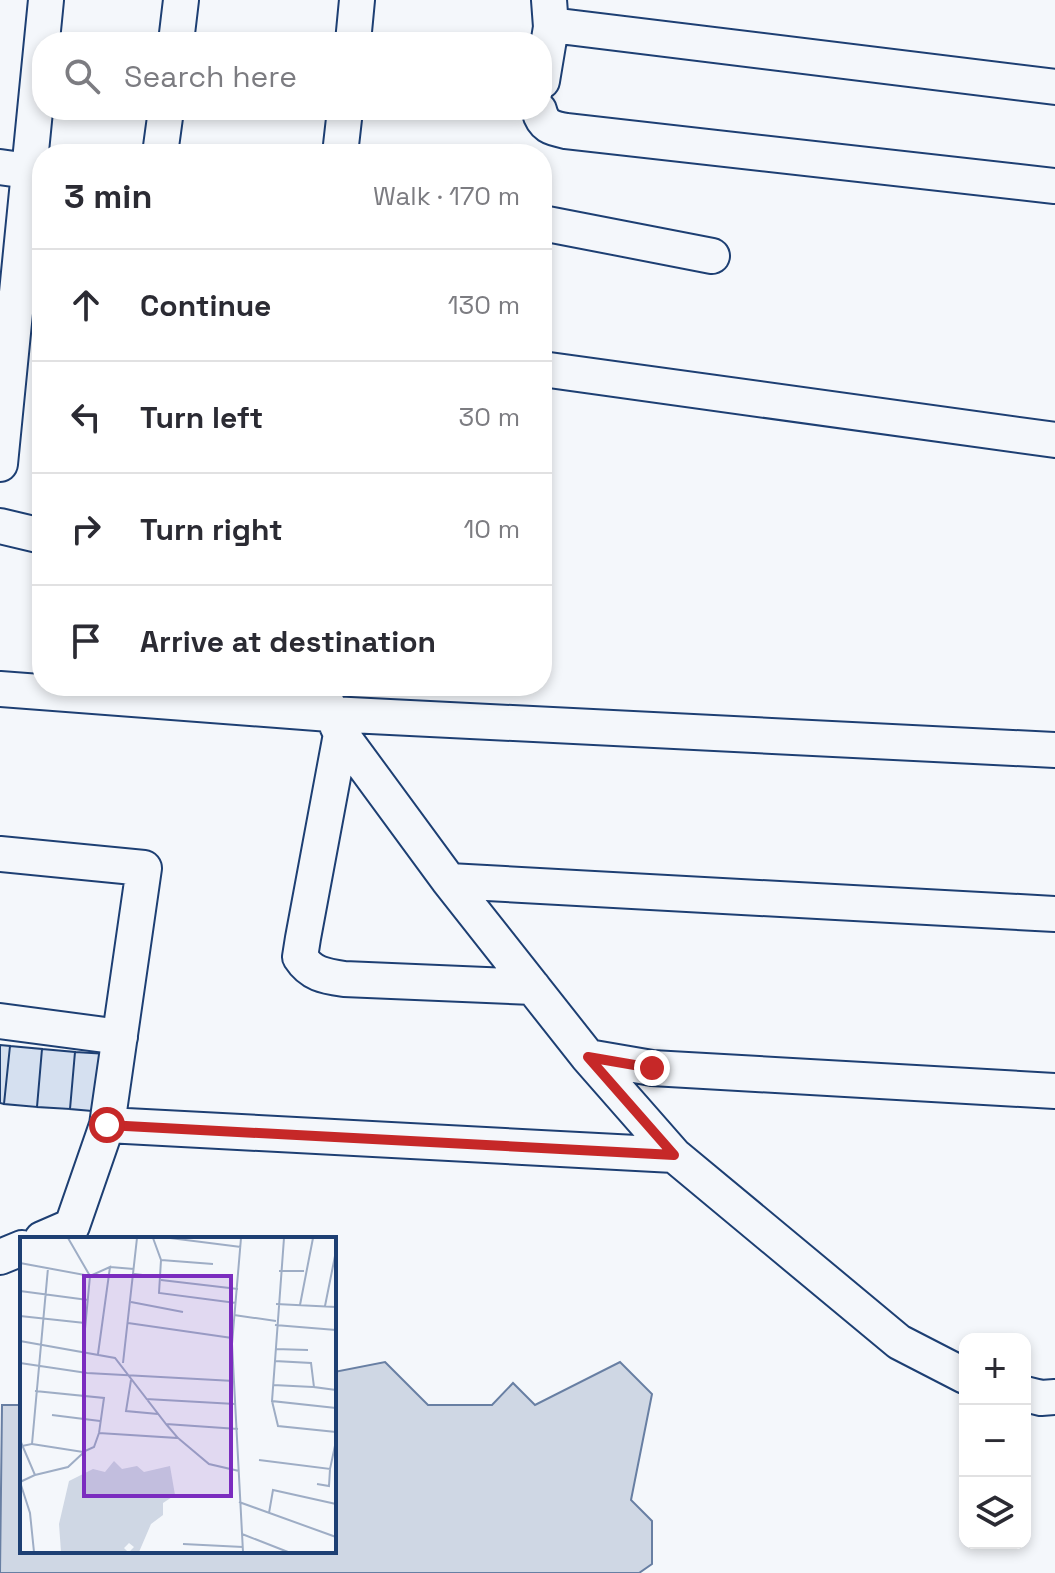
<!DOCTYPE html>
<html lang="en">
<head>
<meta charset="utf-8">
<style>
  body { margin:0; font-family:"Space Grotesk",sans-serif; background:#f2f2f3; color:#2b2b33 }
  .controls { position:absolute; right:24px; bottom:24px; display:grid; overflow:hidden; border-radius:16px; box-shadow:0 4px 12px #0003 }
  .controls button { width:72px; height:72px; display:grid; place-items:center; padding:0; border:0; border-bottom:2px solid #e1e1e2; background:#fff; color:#2b2b33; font:40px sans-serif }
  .stop { position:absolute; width:24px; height:24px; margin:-18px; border:6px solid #c62828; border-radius:50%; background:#fff }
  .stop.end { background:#c62828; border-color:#fff; box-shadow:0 2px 8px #0008 }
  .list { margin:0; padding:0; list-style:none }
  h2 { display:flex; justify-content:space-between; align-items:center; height:104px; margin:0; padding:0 32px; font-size:34px }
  h2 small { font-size:26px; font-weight:400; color:#7c7c81 }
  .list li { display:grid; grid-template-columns:52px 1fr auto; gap:24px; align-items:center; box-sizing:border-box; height:112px; padding:0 32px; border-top:2px solid #e1e1e2 }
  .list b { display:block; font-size:30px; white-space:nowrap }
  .list em { font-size:26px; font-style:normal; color:#7c7c81 }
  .icon { flex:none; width:44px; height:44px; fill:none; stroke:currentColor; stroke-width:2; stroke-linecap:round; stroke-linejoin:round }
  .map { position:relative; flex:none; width:1055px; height:1573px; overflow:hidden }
  .search { position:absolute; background:#fff; box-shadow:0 4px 12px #0003; left:32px; top:32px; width:520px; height:88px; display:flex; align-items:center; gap:20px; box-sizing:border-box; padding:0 28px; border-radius:32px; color:#7c7c81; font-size:30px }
  .panel { position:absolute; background:#fff; box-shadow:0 4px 12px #0003; left:32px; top:144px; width:520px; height:552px; border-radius:32px }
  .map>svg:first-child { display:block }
  .water { fill:#cfd7e4; stroke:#687fa3; stroke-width:2 }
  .building { fill:#d5e0f0; stroke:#1d3f73; stroke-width:2 }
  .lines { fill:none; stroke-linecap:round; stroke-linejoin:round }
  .minor-casing { stroke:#1d3f73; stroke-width:38 }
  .minor { stroke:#f4f7fb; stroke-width:34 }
  .route { stroke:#c62828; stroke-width:10 }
  .inset-road { fill:none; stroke:#9eadc5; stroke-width:2 }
  .view { fill:#7b2cbf; fill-opacity:0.15; stroke:#7b2cbf; stroke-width:4 }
  .inset-edge { fill:none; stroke:#1d3f73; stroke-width:4 }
</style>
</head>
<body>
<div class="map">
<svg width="1055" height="1573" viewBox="0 0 1055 1573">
  <rect width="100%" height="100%" fill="#f4f7fb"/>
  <!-- water -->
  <path class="water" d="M385 1362 428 1405H492L513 1383 535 1405 620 1362 652 1394 631 1500 652 1521V1564L639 1573H0L2 1405H22V1551H334V1372Z"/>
  <!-- building -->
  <path class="building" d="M0 1045 10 1046 4 1104 0 1103Z
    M10 1046 42 1049 37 1107 4 1104Z
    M42 1049 75 1052 70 1109 37 1107Z
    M75 1052 108 1054 103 1112 70 1109Z"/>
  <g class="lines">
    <!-- minor casing -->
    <g class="minor-casing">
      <path id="minor" d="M551 25 1055 87
        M176 42 181 0
        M353 42 357 0
        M542 81 551 27 549 0
        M539 110C543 126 551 128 566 131L1055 186
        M160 154 166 110
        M340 154 345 110
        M0 167 28 171
        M542 223 712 256
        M542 369 1055 440
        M0 464 46 0
        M0 526 42 536
        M319 686 341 734 449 881 588 1057 652 1068 1055 1091
        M0 689 330 714 1055 750
        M341 734 303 938 300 957C311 974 324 976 344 979L533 987
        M0 854 144 868 107 1125
        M449 881 1055 914
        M0 1021 120 1037
        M674 1155 899 1342 965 1376
        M42 1239 72 1226 107 1125 674 1155 588 1057
        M0 1257 22 1248
        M1025 1394 1041 1398 1055 1397"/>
    </g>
    <!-- minor -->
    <use href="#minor" class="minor"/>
  </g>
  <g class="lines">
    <!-- route -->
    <path class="route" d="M107 1125 674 1155 588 1057 652 1068"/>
  </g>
  <!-- overview -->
  <g transform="translate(20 1237)">
    <rect width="316" height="316" fill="#f4f7fb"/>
    <path d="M94 224 102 232 117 229 124 235 150 229 155 258 143 266V278L131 287 119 315H109L114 310 109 306 104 311 108 315H41L39 287 49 244 73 232 85 235Z" fill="#cfd7e4"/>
    <path class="inset-road" d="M48 1 70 39 63 113M133 1 141 23 139 56 216 66M150 1 221 10M221 1 212 107 223 315M264 1 255 124 291 126 294 150 316 153M141 23 193 27M0 26 70 39 90 30 78 117M90 30 114 32M259 34H284M114 37 140 40M141 43 218 52M0 54 68 63M111 65 163 75M256 67 316 70M280 68 293 1M305 69 316 14M214 78 256 84M0 79 65 86M108 86 212 101M255 88 316 93M0 104 95 121 146 187 218 192M255 112 288 113M255 124 252 164 316 171M0 126 67 136 214 144M103 126 117 1M111 143 106 174 138 177M253 148 293 150M15 154 84 161 79 196M126 162 215 167M252 164 258 189 316 195M32 178 80 184M158 201 189 227 219 234M0 203 15 238 0 245M12 207 63 215 74 210 79 196 158 201 146 187M2 209 12 207 28 31M239 223 310 232 316 204M15 238 48 230 63 216M0 245 10 276 14 315M297 247 309 249 310 232M219 265 316 300M249 276 253 253 316 267M222 297 268 315M163 307 223 310"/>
    <path class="view" d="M64 39H211V259H64Z"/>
    <rect width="316" height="316" class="inset-edge"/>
  </g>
</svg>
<div class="controls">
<button>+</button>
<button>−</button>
<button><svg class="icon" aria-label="layers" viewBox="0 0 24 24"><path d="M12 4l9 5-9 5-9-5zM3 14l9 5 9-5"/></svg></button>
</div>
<div class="stop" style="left:107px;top:1125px"></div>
<div class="stop end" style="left:652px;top:1068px"></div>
<div class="search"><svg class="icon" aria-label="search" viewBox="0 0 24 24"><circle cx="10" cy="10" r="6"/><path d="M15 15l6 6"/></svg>Search here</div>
<section class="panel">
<h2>3 min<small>Walk · 170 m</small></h2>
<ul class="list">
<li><svg class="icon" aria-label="ahead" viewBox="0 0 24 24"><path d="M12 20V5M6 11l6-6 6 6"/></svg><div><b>Continue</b></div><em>130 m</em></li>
<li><svg class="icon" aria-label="left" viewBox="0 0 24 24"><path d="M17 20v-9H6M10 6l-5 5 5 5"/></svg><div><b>Turn left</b></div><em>30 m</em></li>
<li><svg class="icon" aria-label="right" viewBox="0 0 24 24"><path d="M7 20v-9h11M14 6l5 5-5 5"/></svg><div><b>Turn right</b></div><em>10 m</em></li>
<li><svg class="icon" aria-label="arrive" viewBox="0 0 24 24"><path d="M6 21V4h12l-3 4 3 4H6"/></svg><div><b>Arrive at destination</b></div></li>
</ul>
</section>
</div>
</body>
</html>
